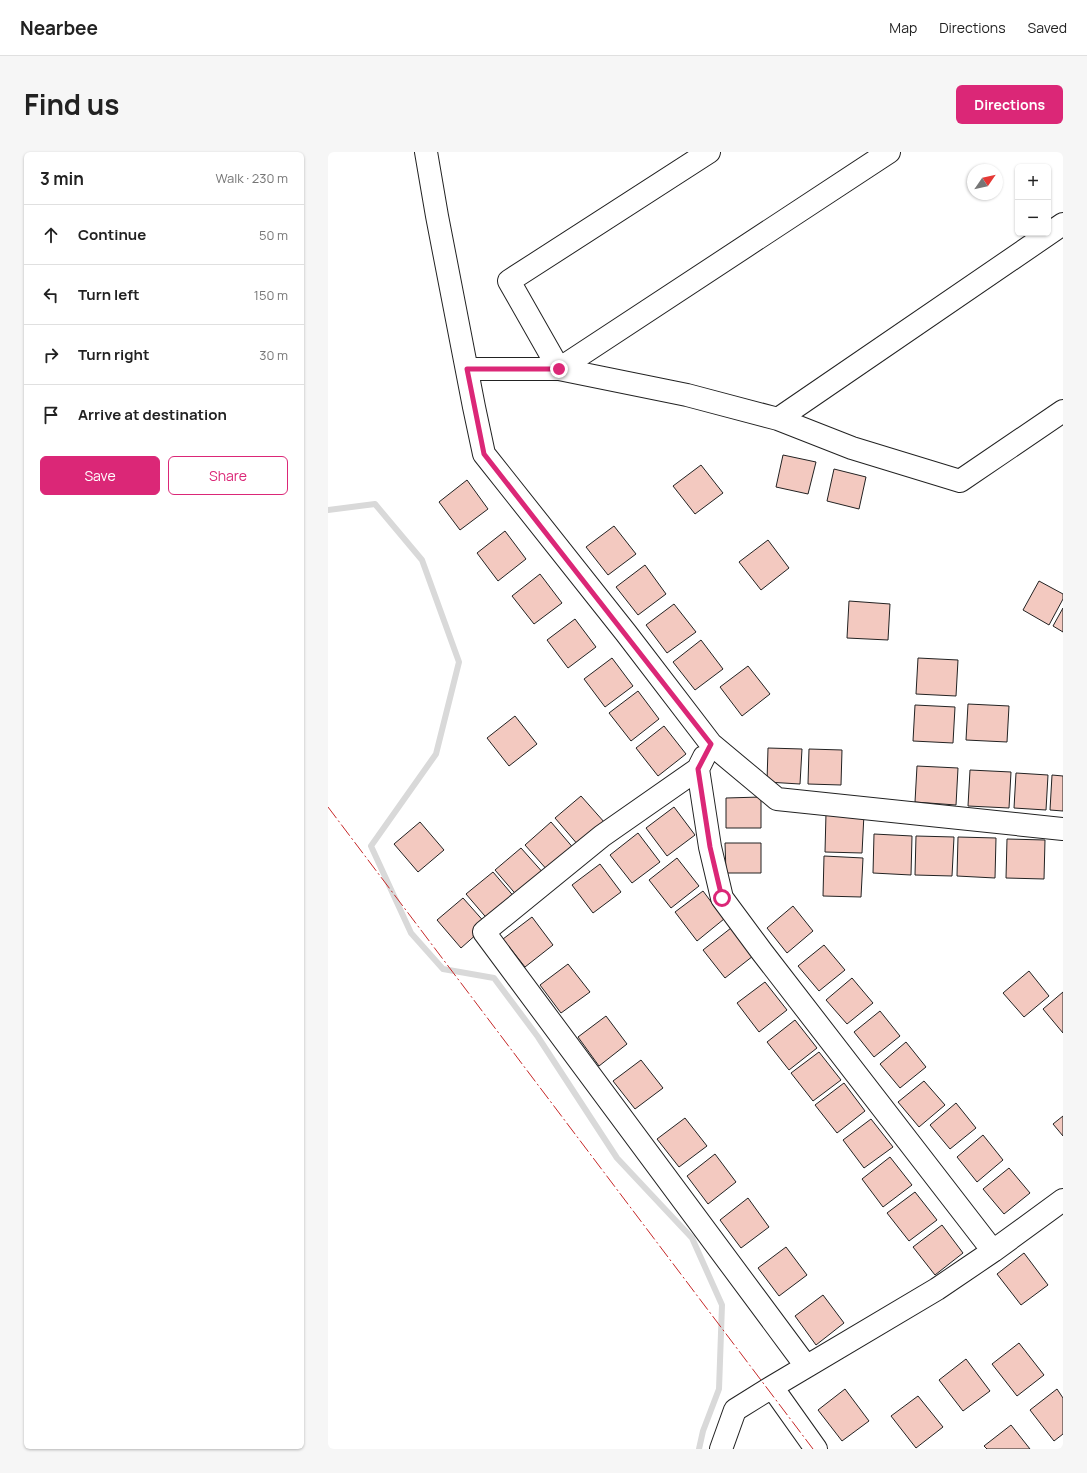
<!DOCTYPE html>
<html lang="en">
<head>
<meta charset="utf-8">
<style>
  body { margin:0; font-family:Manrope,sans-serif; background:#f6f6f6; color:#222 }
  .controls { position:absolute; right:12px; top:12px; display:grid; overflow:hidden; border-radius:6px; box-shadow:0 1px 3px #0004 }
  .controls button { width:36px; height:36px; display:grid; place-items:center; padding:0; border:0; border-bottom:1px solid #e0e0e0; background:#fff; color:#222; font:20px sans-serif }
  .compass { position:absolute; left:639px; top:12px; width:36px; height:36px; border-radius:50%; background:#fff; box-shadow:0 1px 3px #0004; rotate:56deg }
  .stop { position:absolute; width:12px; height:12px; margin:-9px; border:3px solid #db2777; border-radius:50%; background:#fff }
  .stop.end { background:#db2777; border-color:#fff; box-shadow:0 1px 4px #0008 }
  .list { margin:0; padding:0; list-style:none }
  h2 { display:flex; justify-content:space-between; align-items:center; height:52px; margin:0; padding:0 16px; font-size:17px }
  h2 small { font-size:13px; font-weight:400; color:#767676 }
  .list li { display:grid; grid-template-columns:26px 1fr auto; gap:12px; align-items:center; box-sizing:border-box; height:60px; padding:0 16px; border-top:1px solid #e0e0e0 }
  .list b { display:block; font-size:15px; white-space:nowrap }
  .list em { font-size:13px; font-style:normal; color:#767676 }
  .actions { display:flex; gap:8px; padding:12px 16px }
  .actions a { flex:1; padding:9px 0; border:1px solid #db2777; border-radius:6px; text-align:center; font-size:14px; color:#db2777 }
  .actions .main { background:#db2777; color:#fff }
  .icon { flex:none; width:22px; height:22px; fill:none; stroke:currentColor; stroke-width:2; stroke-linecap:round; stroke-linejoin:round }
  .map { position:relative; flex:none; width:735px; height:1297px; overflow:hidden; border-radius:6px }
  header { display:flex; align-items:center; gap:24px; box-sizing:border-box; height:56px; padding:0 20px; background:#fff; border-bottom:1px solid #e0e0e0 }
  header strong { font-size:19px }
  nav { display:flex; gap:22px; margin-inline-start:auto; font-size:14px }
  .intro { display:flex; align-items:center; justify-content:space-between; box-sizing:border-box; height:96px; padding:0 24px }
  h1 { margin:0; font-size:28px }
  .button { padding:10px 18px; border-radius:6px; background:#db2777; color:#fff; font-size:14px; font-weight:700 }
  main { display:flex; gap:24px; padding:0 24px }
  aside { flex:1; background:#fff; border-radius:6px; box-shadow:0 1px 3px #0004 }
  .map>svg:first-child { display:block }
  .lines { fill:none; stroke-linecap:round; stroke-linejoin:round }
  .stream { stroke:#d9d9d9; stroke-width:6 }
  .building { fill:#f3c9c0; stroke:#222 }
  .minor-casing { stroke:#222; stroke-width:24 }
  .minor { stroke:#fff; stroke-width:22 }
  .power { stroke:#c62828; stroke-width:1; stroke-dasharray:14 3 2 3; stroke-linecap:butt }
  .route { stroke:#db2777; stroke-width:5 }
</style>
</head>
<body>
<header>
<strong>Nearbee</strong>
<nav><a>Map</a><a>Directions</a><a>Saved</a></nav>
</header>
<div class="intro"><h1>Find us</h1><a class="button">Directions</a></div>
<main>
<aside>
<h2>3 min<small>Walk · 230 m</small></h2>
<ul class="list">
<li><svg class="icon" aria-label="ahead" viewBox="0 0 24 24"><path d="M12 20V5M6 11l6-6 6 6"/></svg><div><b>Continue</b></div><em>50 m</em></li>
<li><svg class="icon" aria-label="left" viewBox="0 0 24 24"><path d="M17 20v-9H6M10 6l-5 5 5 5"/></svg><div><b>Turn left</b></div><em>150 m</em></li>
<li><svg class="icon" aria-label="right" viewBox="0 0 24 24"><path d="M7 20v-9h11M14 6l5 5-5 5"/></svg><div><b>Turn right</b></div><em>30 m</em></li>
<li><svg class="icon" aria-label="arrive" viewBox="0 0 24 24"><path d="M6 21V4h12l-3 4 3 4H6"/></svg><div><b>Arrive at destination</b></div></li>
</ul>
<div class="actions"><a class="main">Save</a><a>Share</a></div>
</aside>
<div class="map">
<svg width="735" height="1297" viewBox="0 0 735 1297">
  <rect width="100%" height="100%" fill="#fff"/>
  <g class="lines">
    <!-- stream -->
    <path class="stream" d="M0 358 47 352 94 408 131 510 108 602 43 694 83 781 115 817 166 826 210 885 289 1006 364 1086 394 1153 391 1237 375 1279 371 1297"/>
  </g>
  <!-- building -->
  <path class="building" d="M455 303 488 310 480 342 448 335Z
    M373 313 395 341 367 362 345 334Z
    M506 317 538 325 531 357 499 349Z
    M139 328 160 357 132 378 111 350Z
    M286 374 308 402 280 423 258 395Z
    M177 379 198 407 170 429 149 401Z
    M440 388 461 416 433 438 411 410Z
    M317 413 338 442 310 463 288 435Z
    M212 422 234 451 206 472 184 444Z
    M711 429 735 442V447L721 473 695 458Z
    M521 449 562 452 560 488 519 486Z
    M346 452 368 480 339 501 318 473Z
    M735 456V480L725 474Z
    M247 467 268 495 240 516 219 488Z
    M373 488 395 517 367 538 345 510Z
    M284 506 305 534 277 555 256 527Z
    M590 506 630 508 628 544 588 542Z
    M420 514 442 542 414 564 392 535Z
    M310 539 331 567 303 589 281 561Z
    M640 552 681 554 679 590 638 588Z
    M587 553 627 555 625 591 585 589Z
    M187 564 209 592 181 614 159 586Z
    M336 574 358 602 330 624 308 596Z
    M440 596 474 597 472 632 439 630Z
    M481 597 514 598 513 633 480 632Z
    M589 614 630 616 628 653 587 650Z
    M642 618 683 620 681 656 640 654Z
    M688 621 720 623 718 658 686 656Z
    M724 623 735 624V659L722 658Z
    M253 644 277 671 251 694 227 666Z
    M433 645V676H398V646Z
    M346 655 367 683 339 704 318 676Z
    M498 661 536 662 534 701 497 700Z
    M92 670 116 698 90 720 66 692Z
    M223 670 247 698 221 720 197 693Z
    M310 681 332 710 304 731 282 703Z
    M546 682 584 684 583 723 545 721Z
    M588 684 626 685 624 724 587 723Z
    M630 685 668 686 667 726 629 724Z
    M679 687 717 688 716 727 678 726Z
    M397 691H433V721H398Z
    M193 696 217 723 191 746 167 718Z
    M496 704 535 706 533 745 495 744Z
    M349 706 371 734 343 756 321 728Z
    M272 712 293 740 265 761 244 733Z
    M165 720 188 747 162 770 138 742Z
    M375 739 396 767 369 789 347 760Z
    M135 746 159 773 133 796 109 768Z
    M465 754 485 779 459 801 439 776Z
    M204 765 225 793 197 815 175 787Z
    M403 776 425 804 397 826 375 798Z
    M496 793 517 818 491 839 470 814Z
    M240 812 262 840 233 861 212 833Z
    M701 819 721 844 696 865 675 841Z
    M524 826 545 851 519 872 498 848Z
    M437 830 459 858 431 880 409 851Z
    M735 840V881L715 857Z
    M552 859 572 884 546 905 526 880Z
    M278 864 299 892 271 914 250 885Z
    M467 868 489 896 461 918 439 890Z
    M578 890 598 915 572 936 552 912Z
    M491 900 513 928 485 949 463 921Z
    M313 908 335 936 307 957 285 929Z
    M596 929 617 953 591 975 570 950Z
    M516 931 537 959 509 981 487 953Z
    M628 951 648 976 622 997 602 973Z
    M735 964V984L725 972Z
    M357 966 379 994 351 1015 329 987Z
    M543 967 565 995 536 1016 515 988Z
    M655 983 675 1008 649 1030 629 1005Z
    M387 1002 408 1030 380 1052 359 1024Z
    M562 1005 584 1033 555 1055 534 1027Z
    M681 1016 702 1041 676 1062 655 1037Z
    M587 1040 609 1068 581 1089 559 1061Z
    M420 1046 441 1075 413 1096 392 1068Z
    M614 1073 635 1101 607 1123 585 1095Z
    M458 1095 479 1123 451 1144 430 1116Z
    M696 1101 720 1133 693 1153 669 1122Z
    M495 1143 516 1171 488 1193 467 1164Z
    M691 1191 716 1223 689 1244 664 1212Z
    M638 1207 662 1239 635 1259 611 1228Z
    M517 1237 541 1269 514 1289 490 1258Z
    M729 1237 735 1246V1282L726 1289 702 1258Z
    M590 1244 615 1275 588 1296 563 1264Z
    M683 1273 702 1297H659L656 1294Z"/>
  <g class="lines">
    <!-- minor casing -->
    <g class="minor-casing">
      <path id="minor" d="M98 0 109 64 146 255 156 302 298 481 383 592 449 647 735 677
        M139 217H231L359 243 450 267 524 296 632 329 735 259
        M231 217 561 0
        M231 217 181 129 381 0
        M450 267 735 72
        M376 605 370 617 382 695 394 746 434 800 665 1099
        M370 617 274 684 156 780 478 1214
        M444 1235 488 1297
        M393 1297 407 1258 444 1235 609 1137 665 1099 735 1048"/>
    </g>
    <!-- minor -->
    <use href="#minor" class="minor"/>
    <!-- power -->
    <path class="power" d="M0 655 485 1297"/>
  </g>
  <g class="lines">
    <!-- route -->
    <path class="route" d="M231 217H139L156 302 383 592 370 617 382 695 394 746"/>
  </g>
</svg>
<div class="controls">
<button>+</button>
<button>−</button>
</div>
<svg class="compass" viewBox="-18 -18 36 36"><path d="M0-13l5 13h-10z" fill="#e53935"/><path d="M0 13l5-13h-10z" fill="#767676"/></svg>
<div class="stop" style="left:394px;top:746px"></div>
<div class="stop end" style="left:231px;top:217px"></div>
</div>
</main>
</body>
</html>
